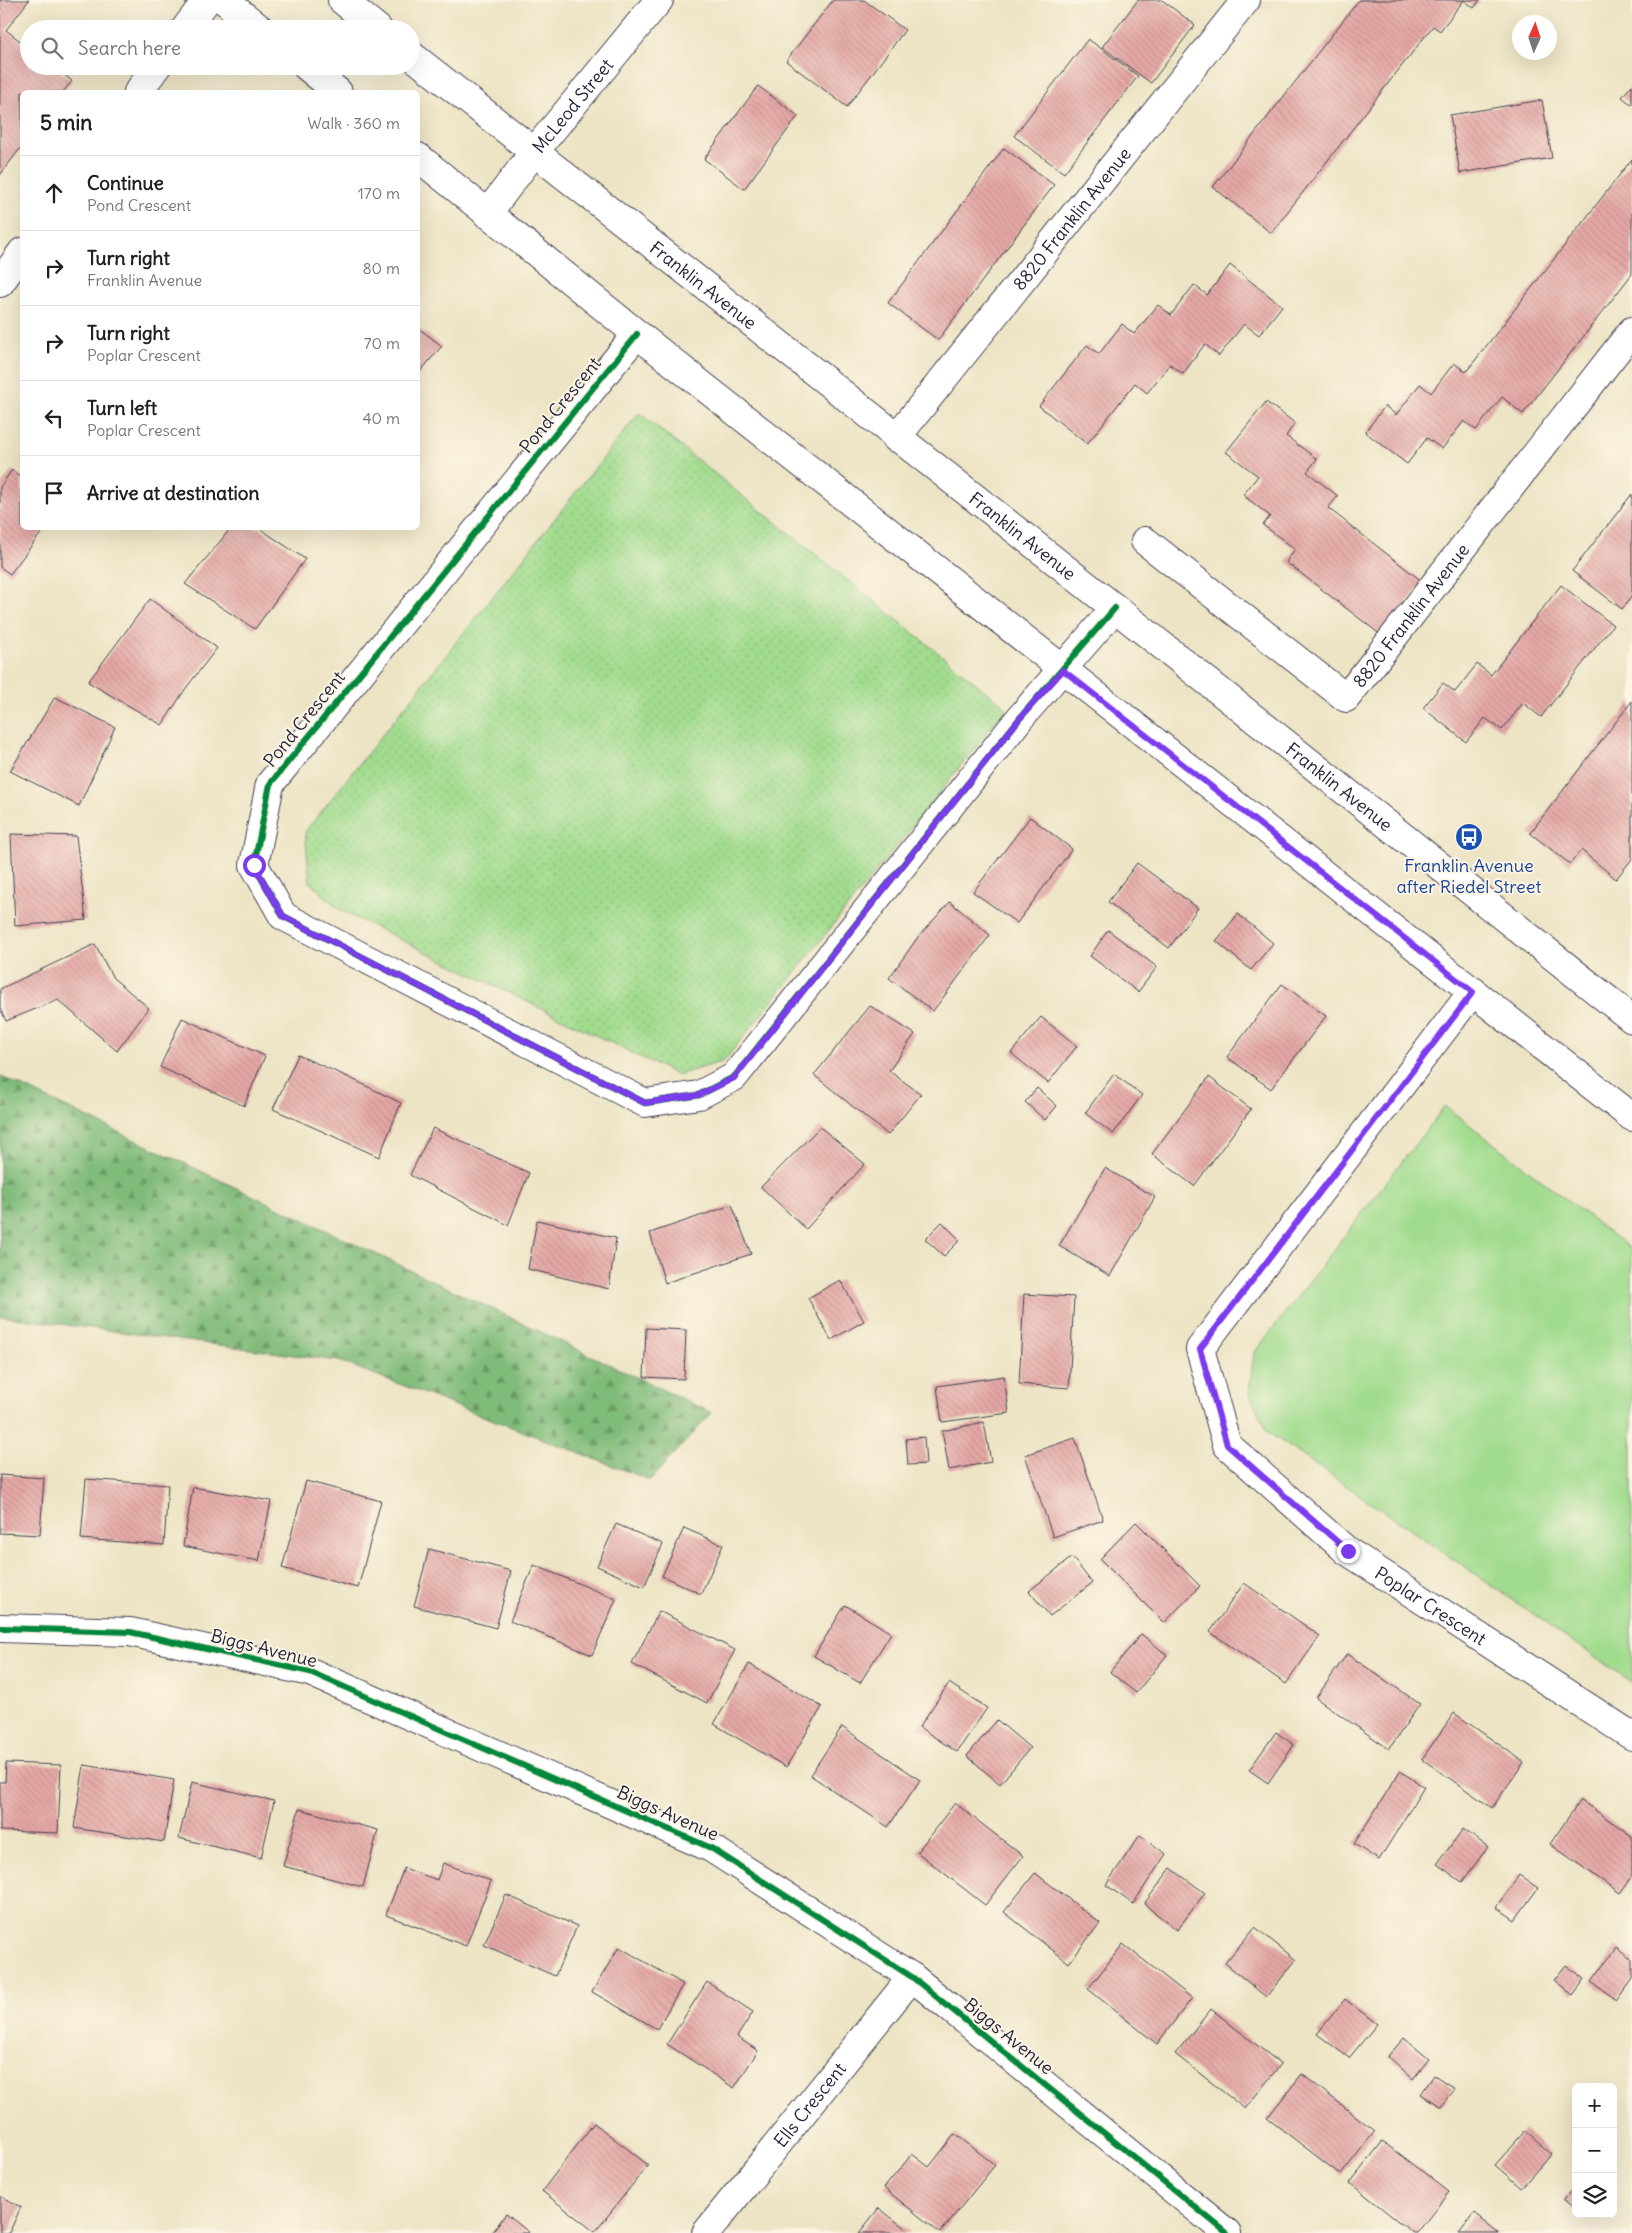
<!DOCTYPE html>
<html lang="en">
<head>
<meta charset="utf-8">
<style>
  body { margin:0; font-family:Delius,sans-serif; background:#f6f6f6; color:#202124 }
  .controls { position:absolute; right:15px; bottom:15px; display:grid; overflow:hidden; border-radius:8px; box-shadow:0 5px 20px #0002 }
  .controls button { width:45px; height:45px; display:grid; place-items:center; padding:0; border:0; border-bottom:1px solid #e0e0e0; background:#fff; color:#202124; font:25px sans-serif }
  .compass { position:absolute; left:1512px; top:15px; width:45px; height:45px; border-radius:50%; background:#fff; box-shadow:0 5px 20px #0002; rotate:3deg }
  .stop { position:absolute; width:15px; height:15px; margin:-11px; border:4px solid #7c3aed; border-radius:50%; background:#fff }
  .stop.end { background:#7c3aed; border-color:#fff; box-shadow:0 1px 5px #0008 }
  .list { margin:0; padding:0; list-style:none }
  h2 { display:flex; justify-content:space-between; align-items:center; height:65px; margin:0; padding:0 20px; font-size:21px }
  h2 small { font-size:16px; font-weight:400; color:#757577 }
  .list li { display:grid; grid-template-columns:32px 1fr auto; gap:15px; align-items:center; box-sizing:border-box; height:75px; padding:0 20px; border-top:1px solid #e0e0e0 }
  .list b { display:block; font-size:19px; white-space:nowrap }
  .list p { margin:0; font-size:16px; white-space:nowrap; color:#757577 }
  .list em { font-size:16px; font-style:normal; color:#757577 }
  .icon { flex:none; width:28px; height:28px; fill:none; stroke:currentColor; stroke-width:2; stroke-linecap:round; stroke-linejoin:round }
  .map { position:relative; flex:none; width:1632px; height:2233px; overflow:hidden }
  .search { position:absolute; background:#fff; box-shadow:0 5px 20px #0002; left:20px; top:20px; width:400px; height:55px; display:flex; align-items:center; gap:12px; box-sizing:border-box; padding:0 18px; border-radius:28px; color:#757577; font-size:19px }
  .panel { position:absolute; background:#fff; box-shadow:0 5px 20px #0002; left:20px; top:90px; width:400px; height:440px; border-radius:8px }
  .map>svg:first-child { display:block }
  .grass { fill:url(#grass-dots); stroke:#627f64 }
  .forest { fill:url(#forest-firs); stroke:#516f5a }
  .park { fill:#a1dc8e; stroke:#627f64 }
  .building { fill:url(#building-back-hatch) }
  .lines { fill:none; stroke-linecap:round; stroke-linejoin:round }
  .street-casing { stroke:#403f50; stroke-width:30 }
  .secondary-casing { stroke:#403f50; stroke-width:30 }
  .street { stroke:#fff; stroke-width:28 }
  .secondary { stroke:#fff; stroke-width:28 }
  .cycleway-casing { stroke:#fcf5e5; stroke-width:9 }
  .cycleway { stroke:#00873e; stroke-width:6 }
  .route { stroke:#7c3aed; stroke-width:6 }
  .labels { text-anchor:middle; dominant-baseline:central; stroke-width:4; stroke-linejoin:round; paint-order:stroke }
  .street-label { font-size:18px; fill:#22223b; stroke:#fcf5e5 }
  .transit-label { font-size:18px; fill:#164399; stroke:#fcf5e5 }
</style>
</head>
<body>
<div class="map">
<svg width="1632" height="2233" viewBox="0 0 1632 2233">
  <defs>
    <pattern id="grass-dots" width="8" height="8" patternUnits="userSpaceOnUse" patternTransform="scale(1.25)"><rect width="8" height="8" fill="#a1dc8e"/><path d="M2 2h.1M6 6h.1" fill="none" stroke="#8abc7b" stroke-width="1.8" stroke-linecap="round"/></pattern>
    <pattern id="forest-firs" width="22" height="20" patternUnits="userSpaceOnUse" patternTransform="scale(1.25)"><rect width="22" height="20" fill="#80bc79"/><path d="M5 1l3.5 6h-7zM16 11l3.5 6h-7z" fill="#689864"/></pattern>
    <pattern id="building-back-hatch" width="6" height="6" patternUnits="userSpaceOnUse" patternTransform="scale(1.25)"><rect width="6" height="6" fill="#e4a7a5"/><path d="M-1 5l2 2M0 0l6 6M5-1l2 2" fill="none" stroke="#c38f8f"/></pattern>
  </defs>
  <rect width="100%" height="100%" fill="#fcf5e5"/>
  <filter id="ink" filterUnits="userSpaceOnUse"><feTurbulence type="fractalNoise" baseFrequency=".02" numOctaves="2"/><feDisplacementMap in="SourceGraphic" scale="10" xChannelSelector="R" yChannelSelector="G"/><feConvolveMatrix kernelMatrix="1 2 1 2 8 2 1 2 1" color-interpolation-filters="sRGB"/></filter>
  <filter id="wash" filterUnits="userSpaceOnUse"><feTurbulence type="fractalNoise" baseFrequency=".0096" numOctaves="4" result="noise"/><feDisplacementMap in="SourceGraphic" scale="20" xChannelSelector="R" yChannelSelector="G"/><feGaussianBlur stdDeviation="1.12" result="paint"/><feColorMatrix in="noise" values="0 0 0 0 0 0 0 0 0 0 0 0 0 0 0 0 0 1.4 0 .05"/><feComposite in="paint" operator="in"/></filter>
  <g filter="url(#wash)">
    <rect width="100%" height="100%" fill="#ede4c5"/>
    <!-- grass -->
    <path class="grass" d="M639 413 1007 708 724 1061 677 1075 340 910 310 882 305 832Z"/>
    <!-- forest -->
    <path class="forest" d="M0 1076 712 1413 650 1480 339 1361 0 1316Z"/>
    <!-- park -->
    <path class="park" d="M1445 1106 1632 1250V1682L1268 1432 1249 1393 1254 1353Z"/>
    <g id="blocks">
      <!-- building -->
      <path class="building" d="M0 0H29L6 30 29 48V66H53L72 81 63 92H22V146L0 175Z
        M833 0H864L905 30 847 107 786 61Z
        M1138 0H1162L1195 25 1151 83 1102 47Z
        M1359 0H1480L1474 8 1464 0 1440 31 1433 26 1271 233 1213 187Z
        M1088 39 1138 76 1064 173 1014 136Z
        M1632 85V105L1622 97Z
        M758 86 798 116 744 189 704 159Z
        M1542 100 1552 158 1460 173 1450 115Z
        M1004 148 1054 185 938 340 888 303Z
        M1632 159V274L1523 414 1502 397 1476 430 1464 421 1442 449 1427 438 1407 464 1365 432 1385 406 1396 415 1420 384 1431 393 1454 363 1466 372Z
        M1230 265 1282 306 1259 335 1244 324 1219 356 1205 344 1183 374 1170 364 1147 393 1135 383 1087 444 1039 406 1087 345 1099 354 1122 324 1134 334 1158 305 1171 315 1194 285 1207 295Z
        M418 328 442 346 418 374Z
        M1266 402 1295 423 1286 436 1317 459 1307 472 1338 496 1328 508 1423 582 1381 635 1286 562 1295 549 1263 525 1270 516 1243 495 1258 476 1226 452Z
        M12 470 22 478V528H45L10 574 0 567V487Z
        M1632 494V596L1622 609 1572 571Z
        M231 528H259L305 559 255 629 185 584Z
        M1561 585 1613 625 1541 717 1523 703 1502 730 1485 718 1466 742 1423 708 1443 683 1455 692 1477 664 1491 675Z
        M150 599 217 648 186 688 162 725 88 682Z
        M55 697 115 727 79 806 10 771Z
        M1632 701V859L1616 879 1581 850 1570 864 1530 833Z
        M1030 817 1072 849 1017 923 973 892Z
        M11 834 76 836 86 920 15 926Z
        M1137 863 1198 908 1169 948 1108 902Z
        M950 902 990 935 933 1011 889 978 918 937Z
        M1238 914 1273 943 1251 970 1216 941Z
        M1108 930 1157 967 1138 992 1090 956Z
        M95 944 113 978 149 1008 117 1051 58 1000 6 1021 0 1008V989Z
        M1282 984 1326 1016 1271 1089 1227 1057Z
        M870 1006 915 1034 889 1071 921 1094 888 1135 814 1075Z
        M1041 1017 1077 1046 1048 1083 1011 1053Z
        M182 1018 265 1056 244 1106 160 1067Z
        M298 1055 350 1078 401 1103 379 1157 273 1109Z
        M1114 1074 1142 1095 1113 1134 1085 1113Z
        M1209 1077 1251 1109 1194 1186 1152 1154Z
        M1037 1088 1057 1106 1045 1120 1025 1102Z
        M820 1127 865 1164 806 1229 761 1187Z
        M433 1128 529 1173 508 1225 410 1175Z
        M1105 1168 1155 1197 1110 1276 1059 1246Z
        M732 1205 751 1254 665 1283 650 1233Z
        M537 1220 616 1238 609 1289 528 1269Z
        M942 1222 960 1240 944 1256 925 1239Z
        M840 1280 864 1321 831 1340 808 1298Z
        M1024 1294 1074 1297 1069 1388 1019 1384Z
        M646 1328 686 1330 684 1379 644 1377Z
        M1004 1376 1009 1413 942 1422 937 1386Z
        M984 1422 991 1462 949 1470 942 1431Z
        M924 1437 926 1464 908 1465 906 1439Z
        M1075 1438 1103 1520 1053 1537 1025 1455Z
        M0 1475 44 1478 40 1535 0 1533Z
        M86 1479 168 1485 164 1545 81 1539Z
        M306 1481 381 1501 358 1588 282 1568Z
        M193 1487 271 1501 259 1561 183 1546Z
        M1136 1522 1200 1586 1164 1623 1100 1559Z
        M616 1524 663 1544 644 1587 597 1566Z
        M684 1528 723 1545 701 1594 662 1576Z
        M429 1549 511 1571 496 1628 414 1606Z
        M1072 1557 1092 1583 1050 1616 1029 1591Z
        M534 1565 616 1599 592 1655 510 1621Z
        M1244 1583 1320 1636 1286 1684 1210 1632Z
        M845 1605 891 1633 860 1683 814 1656Z
        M659 1611 735 1650 707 1703 632 1664Z
        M1141 1634 1167 1655 1136 1693 1110 1672Z
        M1347 1654 1420 1704 1389 1749 1316 1698Z
        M749 1664 822 1707 786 1767 714 1724Z
        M949 1683 987 1708 957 1752 919 1727Z
        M1454 1713 1524 1762 1492 1808 1422 1759Z
        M997 1720 1030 1748 1000 1784 967 1756Z
        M842 1727 920 1780 888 1827 810 1775Z
        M1276 1732 1294 1745 1268 1783 1249 1770Z
        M6 1763 61 1765 58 1833 0 1831V1782H5Z
        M84 1765 174 1780 164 1842 74 1828Z
        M1400 1771 1424 1787 1379 1860 1354 1844Z
        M192 1782 274 1801 261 1858 179 1838Z
        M1580 1800 1632 1836V1877L1620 1893 1550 1844Z
        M955 1803 1023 1856 985 1905 917 1852Z
        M299 1809 378 1830 363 1887 283 1866Z
        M1463 1829 1488 1847 1462 1882 1437 1864Z
        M1140 1835 1166 1854 1133 1904 1106 1885Z
        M443 1863 491 1881 466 1946 386 1915 404 1868 437 1880Z
        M1171 1868 1205 1893 1177 1930 1144 1904Z
        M1035 1873 1100 1923 1069 1963 1004 1912Z
        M1519 1875 1538 1888 1515 1920 1496 1907Z
        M506 1895 577 1926 555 1976 484 1945Z
        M1255 1927 1296 1960 1266 1997 1225 1963Z
        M1123 1944 1192 1998 1157 2044 1088 1989Z
        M619 1947 683 1984 657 2029 592 1992Z
        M1616 1947 1632 1959V1979L1617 2000 1591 1982Z
        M1566 1965 1585 1979 1573 1995 1554 1980Z
        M707 1982 753 2012 737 2037 758 2051 734 2088 667 2044Z
        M1345 1999 1377 2024 1349 2058 1317 2034Z
        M1211 2009 1281 2064 1245 2109 1175 2054Z
        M1404 2038 1429 2059 1413 2079 1388 2056Z
        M1302 2074 1375 2131 1341 2175 1267 2118Z
        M1434 2075 1454 2088 1441 2107 1421 2094Z
        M594 2123 648 2165 595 2232 542 2191Z
        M1525 2131 1551 2154 1521 2188 1495 2165Z
        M955 2134 995 2165 940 2233 884 2188 912 2154 929 2167Z
        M1383 2141 1449 2192 1417 2233H1413L1350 2183Z
        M1576 2185V2209L1564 2199Z
        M0 2196 21 2207 9 2233H0Z
        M879 2208 911 2233H859Z
        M506 2214 530 2233H491Z
        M1474 2214 1498 2233H1459Z"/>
    </g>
  </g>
  <g filter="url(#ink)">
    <use href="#blocks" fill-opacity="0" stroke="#403f50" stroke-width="1"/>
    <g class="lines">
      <!-- street casing -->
      <g class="street-casing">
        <g id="street">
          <path d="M185 29 207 0"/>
          <path d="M138 92 157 66"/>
          <path id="s1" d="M487 214 534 152 659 0"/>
          <path d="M0 283 22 252"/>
          <path d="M637 334 270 784 254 865 283 916 645 1103 699 1095 734 1077 1020 718 1115 608"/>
          <path id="s2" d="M896 438 1246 0"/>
          <path id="s3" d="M1145 541 1346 698 1632 331"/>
          <path id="s4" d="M1473 991 1200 1349 1227 1445 1347 1551 1632 1736"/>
          <path d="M0 1628 130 1632 310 1672 711 1848 912 1977 1227 2233"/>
          <path id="s5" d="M706 2233 912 1977"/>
        </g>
      </g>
      <!-- secondary casing -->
      <g class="secondary-casing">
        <g id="secondary">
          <path d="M224 0 260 29"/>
          <path d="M342 0 378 29"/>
          <path id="s6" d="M411 55 1115 608 1632 1019"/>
          <path d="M306 66 338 92"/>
          <path d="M418 157 637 334 1632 1117"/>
        </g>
      </g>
      <!-- street -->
      <use href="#street" class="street"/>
      <!-- secondary -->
      <use href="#secondary" class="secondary"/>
      <!-- cycleway casing -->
      <g class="cycleway-casing">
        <path id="cycleway" d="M637 334 270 784 254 865 283 916 645 1103 699 1095 734 1077 1020 718 1115 608
          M0 1628 130 1632 310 1672 711 1848 912 1977 1227 2233"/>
      </g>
      <!-- cycleway -->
      <use href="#cycleway" class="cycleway"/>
    </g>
  </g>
  <g class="lines" filter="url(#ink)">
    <!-- route -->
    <path class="route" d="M254 865 283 916 645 1103 699 1095 734 1078 1020 718 1063 670 1473 992 1200 1349 1227 1445 1348 1551"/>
  </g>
  <!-- icons -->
  <defs>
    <g id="bus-disc" transform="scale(1.4375)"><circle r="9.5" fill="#1a4fb4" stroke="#fcf5e5"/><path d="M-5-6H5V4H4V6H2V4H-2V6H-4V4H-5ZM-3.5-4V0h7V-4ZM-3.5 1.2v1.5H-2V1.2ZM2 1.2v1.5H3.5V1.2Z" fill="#fff"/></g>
  </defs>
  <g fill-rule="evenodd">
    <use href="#bus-disc" x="1469" y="837"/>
  </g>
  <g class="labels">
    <!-- street labels -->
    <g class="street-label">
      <text stroke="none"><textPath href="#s1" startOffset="138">McLeod Street</textPath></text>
      <text stroke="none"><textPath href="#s2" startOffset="281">8820 Franklin Avenue</textPath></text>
      <text stroke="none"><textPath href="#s6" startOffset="372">Franklin Avenue</textPath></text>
      <text transform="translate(560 405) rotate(-51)">Pond Crescent</text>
      <text stroke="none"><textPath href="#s6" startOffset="778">Franklin Avenue</textPath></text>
      <text stroke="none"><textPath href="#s3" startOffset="360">8820 Franklin Avenue</textPath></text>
      <text transform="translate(304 719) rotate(-51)">Pond Crescent</text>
      <text stroke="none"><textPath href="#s6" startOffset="1182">Franklin Avenue</textPath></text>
      <text stroke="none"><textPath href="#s4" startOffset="810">Poplar Crescent</textPath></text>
      <text transform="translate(264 1648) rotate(14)">Biggs Avenue</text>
      <text transform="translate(668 1813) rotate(24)">Biggs Avenue</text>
      <text transform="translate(1009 2036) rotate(39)">Biggs Avenue</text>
      <text stroke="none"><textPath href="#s5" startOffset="165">Ells Crescent</textPath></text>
    </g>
    <!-- transit labels -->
    <g class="transit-label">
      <text x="1469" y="865">Franklin Avenue<tspan x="1469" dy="21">after Riedel Street</tspan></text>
    </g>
  </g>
</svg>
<div class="controls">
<button>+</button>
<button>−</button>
<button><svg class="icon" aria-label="layers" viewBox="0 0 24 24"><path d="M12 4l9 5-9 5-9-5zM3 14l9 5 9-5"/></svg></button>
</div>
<svg class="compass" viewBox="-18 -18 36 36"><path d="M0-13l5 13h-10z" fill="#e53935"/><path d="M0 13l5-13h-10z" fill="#757577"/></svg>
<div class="stop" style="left:254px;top:865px"></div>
<div class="stop end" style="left:1348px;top:1551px"></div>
<div class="search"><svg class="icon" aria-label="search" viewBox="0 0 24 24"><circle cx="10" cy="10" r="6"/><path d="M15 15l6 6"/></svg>Search here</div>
<section class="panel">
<h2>5 min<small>Walk · 360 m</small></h2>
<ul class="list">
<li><svg class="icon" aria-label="ahead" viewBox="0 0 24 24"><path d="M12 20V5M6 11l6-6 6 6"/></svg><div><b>Continue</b><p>Pond Crescent</p></div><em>170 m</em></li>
<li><svg class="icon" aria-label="right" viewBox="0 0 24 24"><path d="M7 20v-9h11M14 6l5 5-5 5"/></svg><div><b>Turn right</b><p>Franklin Avenue</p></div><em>80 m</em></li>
<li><svg class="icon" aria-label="right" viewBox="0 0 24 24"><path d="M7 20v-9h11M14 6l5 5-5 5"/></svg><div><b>Turn right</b><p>Poplar Crescent</p></div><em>70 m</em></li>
<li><svg class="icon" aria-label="left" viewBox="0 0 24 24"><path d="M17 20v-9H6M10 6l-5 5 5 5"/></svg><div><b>Turn left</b><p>Poplar Crescent</p></div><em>40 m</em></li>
<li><svg class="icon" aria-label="arrive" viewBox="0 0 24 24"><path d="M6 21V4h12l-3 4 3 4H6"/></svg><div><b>Arrive at destination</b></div></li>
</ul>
</section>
</div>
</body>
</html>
